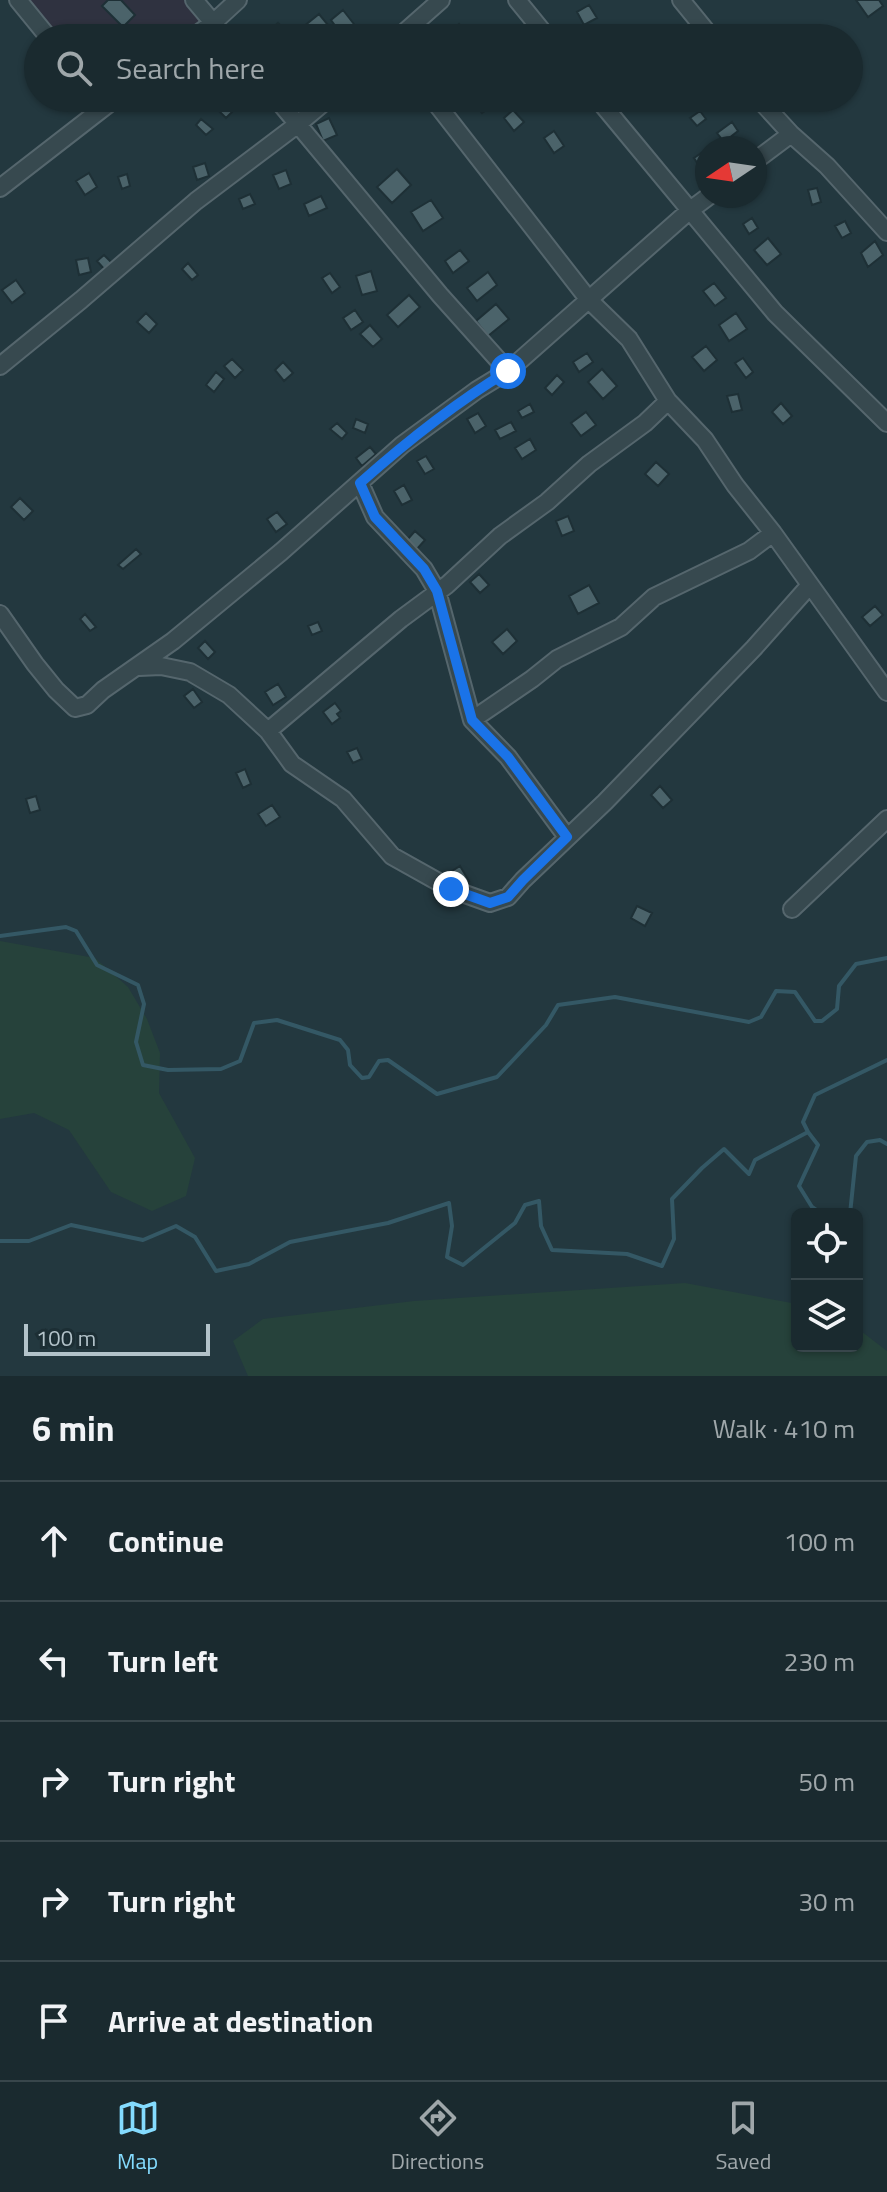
<!DOCTYPE html>
<html lang="en">
<head>
<meta charset="utf-8">
<style>
  body { margin:0; font-family:"Titillium Web",sans-serif; background:#233237; color:#f1f3f6 }
  .controls { position:absolute; right:24px; bottom:24px; display:grid; overflow:hidden; border-radius:12px; box-shadow:0 2px 6px #0004 }
  .controls button { width:72px; height:72px; display:grid; place-items:center; padding:0; border:0; border-bottom:2px solid #38464b; background:#1a2a2f; color:#f1f3f6; font:40px sans-serif }
  .compass { position:absolute; left:695px; top:136px; width:72px; height:72px; border-radius:50%; background:#1a2a2f; box-shadow:0 2px 6px #0004; rotate:257deg }
  .scale { position:absolute; left:24px; bottom:20px; width:186px; box-sizing:border-box; padding-left:8px; border:4px solid #b3c3ca; border-top:0; font-size:22px; line-height:28px; white-space:nowrap; color:#b3c3ca; -webkit-text-stroke:6px #1c2e34; paint-order:stroke }
  .stop { position:absolute; width:24px; height:24px; margin:-18px; border:6px solid #1a73e8; border-radius:50%; background:#fff }
  .stop.end { background:#1a73e8; border-color:#fff; box-shadow:0 2px 8px #0008 }
  .list { margin:0; padding:0; list-style:none }
  h2 { display:flex; justify-content:space-between; align-items:center; height:104px; margin:0; padding:0 32px; font-size:34px }
  h2 small { font-size:26px; font-weight:400; color:#9fa7aa }
  .list li { display:grid; grid-template-columns:52px 1fr auto; gap:24px; align-items:center; box-sizing:border-box; height:120px; padding:0 32px; border-top:2px solid #38464b }
  .list b { display:block; font-size:30px; white-space:nowrap }
  .list em { font-size:26px; font-style:normal; color:#9fa7aa }
  .icon { flex:none; width:44px; height:44px; fill:none; stroke:currentColor; stroke-width:2; stroke-linecap:round; stroke-linejoin:round }
  .map { position:relative; flex:none; width:887px; height:1376px; overflow:hidden }
  .search { position:absolute; background:#1a2a2f; box-shadow:0 2px 6px #0004; left:24px; right:24px; top:24px; height:88px; display:flex; align-items:center; gap:20px; box-sizing:border-box; padding:0 28px; border-radius:44px; color:#9fa7aa; font-size:30px }
  .sheet { height:704px; background:#1a2a2f }
  nav { display:flex; justify-content:space-around; align-items:center; box-sizing:border-box; height:112px; border-top:2px solid #38464b; background:#1a2a2f; font-size:22px; color:#9fa7aa }
  nav a { display:grid; justify-items:center; gap:4px }
  nav .on { color:#84dbfe }
  .map>svg:first-child { display:block }
  .medical { fill:#2f3240 }
  .green { fill:#26423b }
  .lines { fill:none; stroke-linecap:round; stroke-linejoin:round }
  .stream { stroke:#345865; stroke-width:4 }
  .building { fill:#4b636a; stroke:#1e3036; stroke-width:2 }
  .minor-casing { stroke:#55666d; stroke-width:20 }
  .minor { stroke:#37494f; stroke-width:16 }
  .route { stroke:#1a73e8; stroke-width:10 }
</style>
</head>
<body>
<div class="map">
<svg width="887" height="1376" viewBox="0 0 887 1376">
  <rect width="100%" height="100%" fill="#23383f"/>
  <!-- medical -->
  <path class="medical" d="M27 0H185L201 19 178 38H60Z"/>
  <!-- green -->
  <path class="green" d="M0 941 95 958 128 987 147 1019 160 1053 159 1093 195 1158 186 1196 152 1211 111 1192 69 1130 34 1113 0 1119Z
    M685 1283 797 1304V1346H857V1328L887 1351V1376H248L233 1341 263 1319 414 1301Z"/>
  <g class="lines">
    <!-- stream -->
    <path class="stream" d="M0 936 66 927 76 931 97 965 138 985 144 1004 136 1042 143 1065 168 1070 221 1069 240 1061 254 1023 277 1020 340 1040 348 1050 350 1065 362 1078 369 1077 379 1061 388 1060 437 1094 497 1077 546 1025 558 1005 615 997 749 1022 761 1017 776 991 795 992 815 1021H822L837 1009 839 986 856 964 887 958
      M808 1132 803 1122 815 1095 887 1060
      M850 1214 856 1156 867 1142 880 1140 887 1144
      M0 1241H29L71 1225 143 1240 176 1226 195 1237 216 1271 249 1264 290 1242 388 1223 449 1203 452 1226 447 1257 463 1265 515 1223 525 1205 539 1201 541 1226 552 1250 627 1254 662 1266 674 1239 672 1199 702 1168 724 1149 749 1174 755 1160 808 1132 818 1145 799 1186 812 1207 822 1214"/>
  </g>
  <!-- building -->
  <path class="building" d="M108 0H121L135 15 123 27 102 6Z
    M856 0H879L883 6 868 17Z
    M589 5 597 18 584 25 577 12Z
    M343 10 357 28 344 38 331 20Z
    M319 14 328 25 311 38 303 27Z
    M278 23 288 33 282 38H268L266 34Z
    M459 24 468 35 465 38H453L449 34Z
    M96 28 98 38H80L79 31Z
    M470 98H489L494 104 482 113Z
    M227 100 235 109 226 118 217 109Z
    M513 110 524 122 514 131 504 118Z
    M700 111 706 119 697 126 690 118Z
    M329 118 337 135 323 141 316 124Z
    M201 119 213 129 206 135 196 125Z
    M732 122 738 131 724 142 717 133Z
    M554 131 564 146 554 153 544 138Z
    M707 149V169L703 172 694 158Z
    M205 163 209 176 197 180 193 167Z
    M397 169 411 185 392 203 377 187Z
    M286 170 291 184 279 189 273 175Z
    M89 173 97 187 85 195 76 181Z
    M127 174 130 186 122 189 118 177Z
    M817 188 821 202 812 205 808 190Z
    M250 194 255 204 243 209 239 199Z
    M321 196 327 208 309 216 304 204Z
    M431 200 443 218 423 231 411 212Z
    M752 218 758 228 749 234 743 224Z
    M845 221 851 233 842 238 835 226Z
    M768 238 781 254 767 265 754 250Z
    M875 241 883 255 868 267 861 253Z
    M460 250 469 261 453 273 445 261Z
    M104 255 112 263 105 270 97 261Z
    M88 258 91 272 79 275 76 260Z
    M188 263 198 275 192 280 182 269Z
    M371 271 377 291 362 295 356 276Z
    M488 272 497 285 477 301 467 288Z
    M330 273 340 287 332 293 322 278Z
    M16 280 25 293 12 303 2 290Z
    M714 283 726 298 715 306 703 291Z
    M409 295 420 307 398 327 387 315Z
    M496 304 509 319 488 336 476 321Z
    M355 310 363 322 351 330 343 318Z
    M146 313 157 324 149 333 137 322Z
    M736 313 747 329 729 341 719 325Z
    M370 325 382 339 373 347 360 334Z
    M706 346 717 360 704 371 692 357Z
    M587 353 593 362 579 372 573 362Z
    M743 358 753 372 746 378 735 363Z
    M232 359 243 370 235 378 224 366Z
    M283 362 293 373 284 381 275 370Z
    M602 369 617 386 603 399 588 382Z
    M216 372 224 379 214 392 206 385Z
    M557 375 564 382 552 395 545 388Z
    M738 394 742 410 732 412 727 396Z
    M781 403 792 416 783 424 772 412Z
    M530 404 534 412 522 418 518 411Z
    M586 412 596 425 581 436 571 423Z
    M478 413 486 426 475 433 467 419Z
    M356 419 368 424 365 433 353 428Z
    M511 422 516 431 500 439 495 430Z
    M337 423 347 433 342 439 330 429Z
    M530 439 536 450 522 459 515 448Z
    M370 447 376 454 362 466 356 458Z
    M426 456 434 469 425 474 417 461Z
    M656 462 669 474 658 486 645 474Z
    M404 485 412 500 402 505 394 491Z
    M20 498 33 511 24 520 11 507Z
    M277 512 287 524 276 532 267 519Z
    M568 516 574 531 562 536 556 521Z
    M415 531 425 540 417 549 407 540Z
    M136 549 141 554 123 569 118 565Z
    M479 574 489 585 480 593 470 582Z
    M589 585 599 603 578 614 569 596Z
    M875 606 883 615 870 626 862 617Z
    M85 614 96 627 90 631 80 619Z
    M318 622 322 631 312 635 308 626Z
    M507 629 517 641 503 654 492 642Z
    M205 641 215 652 208 659 198 648Z
    M278 684 286 697 273 705 265 692Z
    M193 689 202 702 194 708 184 696Z
    M335 703 341 711 337 714 340 718 332 724 323 712Z
    M357 748 362 759 353 763 347 752Z
    M245 769 251 784 243 788 236 773Z
    M660 786 672 800 663 808 651 795Z
    M36 796 40 810 30 813 26 799Z
    M272 805 280 817 266 826 258 814Z
    M460 866 469 881 458 887 449 873Z
    M637 906 652 913 645 926 631 918Z"/>
  <g class="lines">
    <!-- minor casing -->
    <g class="minor-casing">
      <path id="minor" d="M18 0 49 38
        M194 0 226 38
        M517 0 548 38
        M681 0 712 38
        M192 38 213 23 238 0
        M398 38 441 0
        M276 98 440 295 508 371
        M432 98 589 300 629 339 668 401 705 440 735 485 773 533 887 692
        M597 98 775 313 887 423
        M758 98 791 134 827 166 887 232
        M755 161 791 134
        M0 188 116 98
        M0 366 81 300 196 201 298 124 329 98
        M360 483 375 517 424 569 437 591 472 720 508 757 567 837
        M0 614 35 664 56 690 75 708 87 705 103 690 173 641 281 552 402 445 477 390 508 371 689 211 709 196
        M139 667 161 666 190 672 229 695 268 731 292 764 343 799 392 856 451 889 490 903 508 897 523 880 605 802 754 648 810 585
        M472 720 532 679 557 659 621 627 654 597 749 551 773 533
        M268 731 401 619 447 585 500 536 547 502 589 464 645 423 668 401
        M792 909 887 819"/>
    </g>
    <!-- minor -->
    <use href="#minor" class="minor"/>
  </g>
  <g class="lines">
    <!-- route -->
    <path class="route" d="M451 889 490 903 508 897 523 880 567 837 508 757 472 720 437 591 424 569 375 517 360 483C406 442 455 403 508 371"/>
  </g>
</svg>
<div class="controls">
<button><svg class="icon" aria-label="locate" viewBox="0 0 24 24"><circle cx="12" cy="12" r="6"/><path d="M12 2v4M12 18v4M2 12h4M18 12h4"/></svg></button>
<button><svg class="icon" aria-label="layers" viewBox="0 0 24 24"><path d="M12 4l9 5-9 5-9-5zM3 14l9 5 9-5"/></svg></button>
</div>
<svg class="compass" viewBox="-18 -18 36 36"><path d="M0-13l5 13h-10z" fill="#e53935"/><path d="M0 13l5-13h-10z" fill="#9fa7aa"/></svg>
<div class="scale">100 m</div>
<div class="stop" style="left:508px;top:371px"></div>
<div class="stop end" style="left:451px;top:889px"></div>
<div class="search"><svg class="icon" aria-label="search" viewBox="0 0 24 24"><circle cx="10" cy="10" r="6"/><path d="M15 15l6 6"/></svg>Search here</div>
</div>
<section class="sheet">
<h2>6 min<small>Walk · 410 m</small></h2>
<ul class="list">
<li><svg class="icon" aria-label="ahead" viewBox="0 0 24 24"><path d="M12 20V5M6 11l6-6 6 6"/></svg><div><b>Continue</b></div><em>100 m</em></li>
<li><svg class="icon" aria-label="left" viewBox="0 0 24 24"><path d="M17 20v-9H6M10 6l-5 5 5 5"/></svg><div><b>Turn left</b></div><em>230 m</em></li>
<li><svg class="icon" aria-label="right" viewBox="0 0 24 24"><path d="M7 20v-9h11M14 6l5 5-5 5"/></svg><div><b>Turn right</b></div><em>50 m</em></li>
<li><svg class="icon" aria-label="right" viewBox="0 0 24 24"><path d="M7 20v-9h11M14 6l5 5-5 5"/></svg><div><b>Turn right</b></div><em>30 m</em></li>
<li><svg class="icon" aria-label="arrive" viewBox="0 0 24 24"><path d="M6 21V4h12l-3 4 3 4H6"/></svg><div><b>Arrive at destination</b></div></li>
</ul>
</section>
<nav>
<a class="on"><svg class="icon" aria-label="map" viewBox="0 0 24 24"><path d="M3 6l6-2 6 2 6-2v14l-6 2-6-2-6 2zM9 4v14M15 6v14"/></svg>Map</a>
<a><svg class="icon" aria-label="directions" viewBox="0 0 24 24"><path d="M12 3l9 9-9 9-9-9zM9 14v-3h6M13 9l2 2-2 2"/></svg>Directions</a>
<a><svg class="icon" aria-label="saved" viewBox="0 0 24 24"><path d="M7 4h10v16l-5-4-5 4z"/></svg>Saved</a>
</nav>
</body>
</html>
